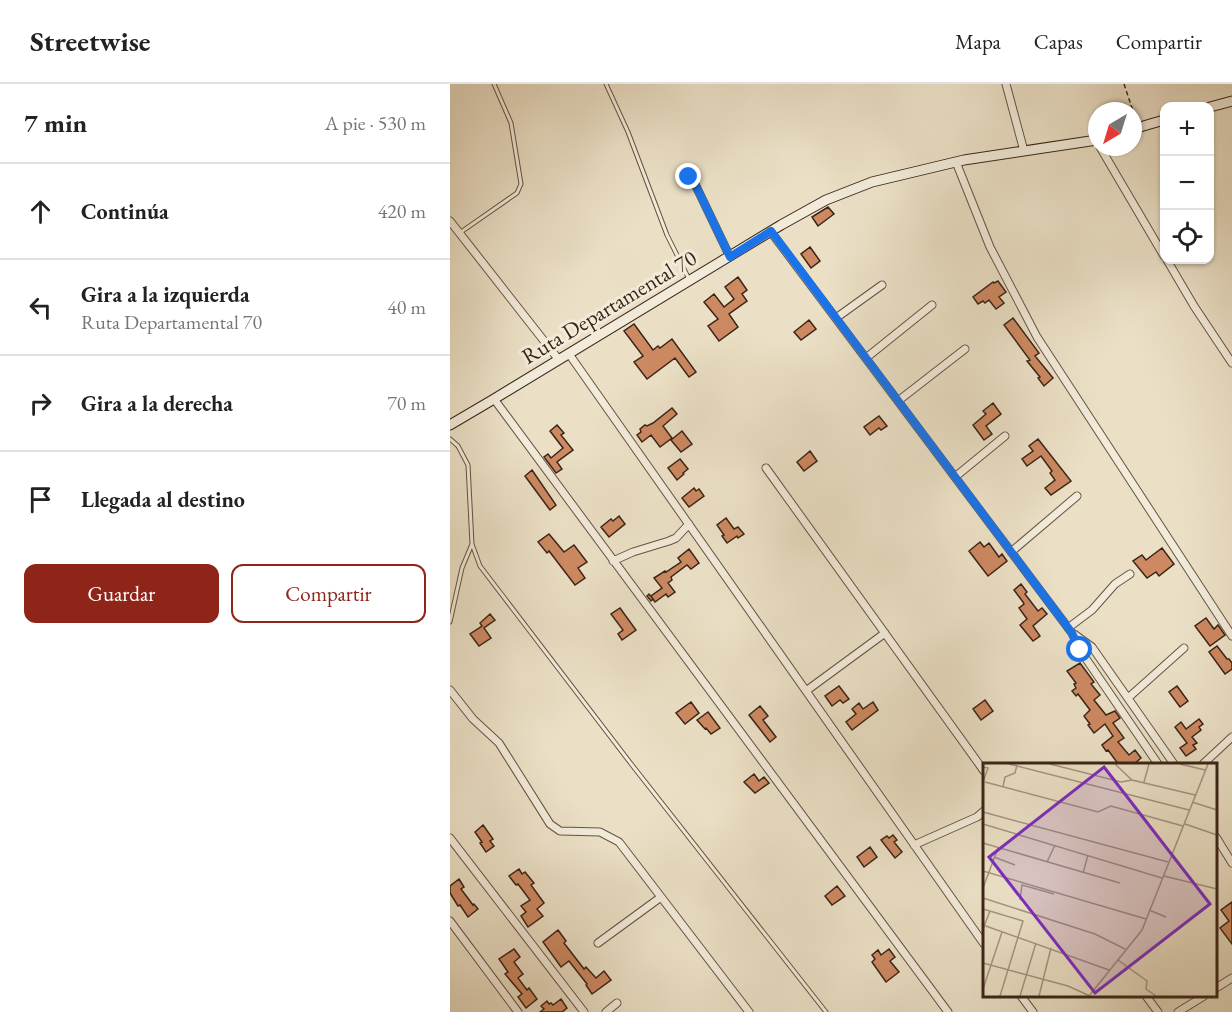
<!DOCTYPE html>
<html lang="es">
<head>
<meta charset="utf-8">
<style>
  body { margin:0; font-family:"EB Garamond",serif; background:#f2f2f2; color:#222 }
  .controls { position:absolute; right:18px; top:18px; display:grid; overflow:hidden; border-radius:12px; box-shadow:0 2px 4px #0004 }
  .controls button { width:54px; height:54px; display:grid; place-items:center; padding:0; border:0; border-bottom:2px solid #e0e0e0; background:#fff; color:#222; font:30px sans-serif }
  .compass { position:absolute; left:638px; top:18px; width:54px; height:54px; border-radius:50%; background:#fff; box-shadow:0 2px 4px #0004; rotate:218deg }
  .stop { position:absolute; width:18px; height:18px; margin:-14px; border:4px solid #1a73e8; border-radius:50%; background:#fff }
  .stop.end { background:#1a73e8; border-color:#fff; box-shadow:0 2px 6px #0008 }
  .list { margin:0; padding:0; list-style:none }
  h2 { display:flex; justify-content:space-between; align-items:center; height:78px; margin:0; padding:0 24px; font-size:26px }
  h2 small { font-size:20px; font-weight:400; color:#767676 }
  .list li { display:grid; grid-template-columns:39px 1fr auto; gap:18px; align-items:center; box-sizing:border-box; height:96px; padding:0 24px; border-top:2px solid #e0e0e0 }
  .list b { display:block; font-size:22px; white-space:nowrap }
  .list p { margin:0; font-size:20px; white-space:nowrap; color:#767676 }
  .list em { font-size:20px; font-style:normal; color:#767676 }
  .actions { display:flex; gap:12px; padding:18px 24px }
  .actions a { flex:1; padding:14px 0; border:2px solid #8f2418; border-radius:12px; text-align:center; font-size:21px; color:#8f2418 }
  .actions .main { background:#8f2418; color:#fff }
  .icon { flex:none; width:33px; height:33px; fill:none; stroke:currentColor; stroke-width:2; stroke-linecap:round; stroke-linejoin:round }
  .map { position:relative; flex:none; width:782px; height:928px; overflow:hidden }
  header { display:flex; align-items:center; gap:36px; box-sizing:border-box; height:84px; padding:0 30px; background:#fff; border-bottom:2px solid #e0e0e0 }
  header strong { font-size:28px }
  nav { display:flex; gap:33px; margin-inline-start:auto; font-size:21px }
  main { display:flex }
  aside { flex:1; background:#fff }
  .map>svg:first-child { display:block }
  .building { fill:#cd8962; stroke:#3a2417; stroke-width:1.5 }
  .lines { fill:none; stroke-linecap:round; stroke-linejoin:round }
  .service-casing { stroke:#665343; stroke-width:5 }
  .minor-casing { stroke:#665343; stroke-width:9 }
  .secondary-casing { stroke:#3a2417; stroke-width:11 }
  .path { stroke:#3a2417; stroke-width:1.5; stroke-dasharray:4.5 3; stroke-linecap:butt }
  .service { stroke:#f2ebda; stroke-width:3 }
  .minor { stroke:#f2ebda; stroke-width:7 }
  .secondary { stroke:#f2ebda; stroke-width:9 }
  .route { stroke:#1a73e8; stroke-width:8 }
  .labels { text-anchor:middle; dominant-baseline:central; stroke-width:6; stroke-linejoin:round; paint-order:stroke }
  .street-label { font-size:22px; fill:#3a2417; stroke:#f2ebda }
  .inset-road { fill:none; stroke:#a49580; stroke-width:1.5 }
  .view { fill:#7b2cbf; fill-opacity:0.15; stroke:#7b2cbf; stroke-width:3 }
  .inset-edge { fill:none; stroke:#3a2417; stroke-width:3 }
</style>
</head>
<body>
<header>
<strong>Streetwise</strong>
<nav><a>Mapa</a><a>Capas</a><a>Compartir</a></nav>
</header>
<main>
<aside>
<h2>7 min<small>A pie · 530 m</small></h2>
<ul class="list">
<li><svg class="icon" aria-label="ahead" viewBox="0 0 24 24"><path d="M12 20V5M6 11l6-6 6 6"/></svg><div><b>Continúa</b></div><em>420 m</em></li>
<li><svg class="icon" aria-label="left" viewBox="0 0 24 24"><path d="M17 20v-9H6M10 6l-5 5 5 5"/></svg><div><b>Gira a la izquierda</b><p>Ruta Departamental 70</p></div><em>40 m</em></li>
<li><svg class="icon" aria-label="right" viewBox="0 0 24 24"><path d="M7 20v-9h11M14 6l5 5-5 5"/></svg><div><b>Gira a la derecha</b></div><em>70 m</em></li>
<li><svg class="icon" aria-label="arrive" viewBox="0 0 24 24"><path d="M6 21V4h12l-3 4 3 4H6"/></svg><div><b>Llegada al destino</b></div></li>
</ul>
<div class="actions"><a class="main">Guardar</a><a>Compartir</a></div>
</aside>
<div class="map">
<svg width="782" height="928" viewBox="0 0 782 928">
  <rect width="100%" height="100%" fill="#ebe0c6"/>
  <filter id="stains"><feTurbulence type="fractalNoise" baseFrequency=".00333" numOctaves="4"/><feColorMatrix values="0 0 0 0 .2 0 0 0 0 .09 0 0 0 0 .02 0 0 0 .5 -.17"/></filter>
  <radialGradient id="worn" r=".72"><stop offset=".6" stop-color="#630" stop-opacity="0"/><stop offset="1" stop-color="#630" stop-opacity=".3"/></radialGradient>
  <!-- building -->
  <path class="building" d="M378 123 384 130 368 142 362 133Z
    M360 163 370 177 361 184 351 170Z
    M288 193 297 206 292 210 297 217 279 230 288 243 269 257 258 242 268 235 254 218 264 210 274 223 284 215 275 203Z
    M548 197 556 208 549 213 554 219 546 225 539 216 535 219 533 217 528 220 523 213 543 198 544 199Z
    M563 234 589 269 585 272 603 294 594 302 588 294 590 293 577 277 580 276 554 241Z
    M359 236 366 245 351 256 344 248Z
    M184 240 203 266 208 262 210 264 222 255 246 288 239 293 225 274 197 295 184 278 193 272 174 247Z
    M543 319 551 330 536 342 542 350 534 356 523 341 536 330 533 327Z
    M222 324 227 330 213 342 222 354 210 363 201 351 192 358 187 351 191 348 190 345 195 341 197 342 203 339Z
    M429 332 437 342 431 346 429 344 420 351 414 343Z
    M107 341 114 349 111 351 123 366 107 378 112 385 106 389 94 373 98 370 101 374 113 364 100 347Z
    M232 347 242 360 231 368 221 356Z
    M588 355 621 397 601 411 595 404 605 396 600 389 602 387 591 372 577 382 572 375 583 367 579 362Z
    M360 367 367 377 354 387 347 378Z
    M230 375 238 385 233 389 234 390 227 396 218 384Z
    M82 386 106 421 100 426 75 392Z
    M244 404 246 407 249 405 254 412 239 423 232 414Z
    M169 432 175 440 159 453 151 443 161 435 163 437Z
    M276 434 284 445 288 443 294 450 288 454 287 452 277 459 272 452 274 451 267 441Z
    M99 450 114 468 124 461 137 478 128 484 135 494 125 501 99 467 97 469 88 458Z
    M530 458 534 463 539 459 549 473 552 470 557 477 538 492 519 467Z
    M712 464 724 480 709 492 706 488 697 494 683 477 692 471 696 476Z
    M239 465 249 479 241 485 237 481 221 493 222 496 218 499 225 508 218 513 216 510 205 518 203 515 201 517 197 512 199 510 203 515 201 512 212 504 204 494 215 487 216 488 231 478 228 474Z
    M571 500 577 508 575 510 588 527 592 524 597 530 583 542 590 552 583 557 570 541 577 535 569 524 574 520 573 518 564 506Z
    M170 524 186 546 172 556 168 550 173 546 161 530Z
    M40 530 45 536 34 544 41 554 29 562 20 550 32 542 30 539Z
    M756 534 764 545 768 541 775 551 760 562 745 542Z
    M767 562 777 575H779L782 579V585L775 590 759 568Z
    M630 579 644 598 641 600 650 611 644 616 656 631 665 627 670 634 663 639 674 654 668 658 679 671 685 666 691 674 683 681H669L658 666 656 667 652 661 663 652 655 640 644 649 638 641 640 640 634 632 640 626 628 610 626 612 622 607 626 604 624 600 626 599 617 587Z
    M389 602 399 615 393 619 390 616 382 622 375 612Z
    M727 602 738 617 730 623 719 608Z
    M535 616 543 627 531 636 523 625Z
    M241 618 249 629 235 640 226 629Z
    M423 618 428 626 402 646 396 638 406 630 402 625 409 619 413 625Z
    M310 622 318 632 313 636 326 653 320 658 299 631Z
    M258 628 270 644 261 650 256 644 255 645 247 636Z
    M749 635 753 640 749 643 751 646 742 653 747 659 743 661 746 665 736 672 730 664 737 659 725 643 731 638 736 645Z
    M304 690 309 697 314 693 319 699 305 709 294 698Z
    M33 741 43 755 40 757 44 762 36 768 30 759 32 758 25 748Z
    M443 751 447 756 444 758 452 768 445 774 431 756 437 752 439 754Z
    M420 763 427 773 414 783 407 773Z
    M69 785 72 790 75 788 84 799 81 801 94 819 87 825 93 832 78 843 71 832 76 828 71 822 80 816 68 800 66 801 59 792Z
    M9 795 14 803 11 805 23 821 24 820 28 825 18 833 10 821 8 822 0 809V802Z
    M387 802 395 812 382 821 375 812Z
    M782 818V860L770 844 779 837 771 826Z
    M108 846 116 857 114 859 134 885 136 883 146 894 154 887 161 896 142 910 136 901 137 900 119 877 111 883 93 858Z
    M64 865 70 873 64 878 73 890 68 894 77 906 79 904 87 915 76 924 68 913 72 910 55 890 58 888 49 875Z
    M439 865 445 873 440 877 449 888 436 898 422 878 425 875 422 871 428 866 431 871Z
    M111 915 117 924 112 928H90L94 925 91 922 97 917 99 920 101 919 103 921Z"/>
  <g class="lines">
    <!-- service casing -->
    <g class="service-casing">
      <path id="service" d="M156 0 178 48 217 151 239 195
        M11 148 67 109 71 100 61 39 44 0
        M0 355 8 362 18 381 22 460 30 482 182 681 376 928
        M0 538 12 484 22 460"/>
    </g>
    <!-- minor casing -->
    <g class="minor-casing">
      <path id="minor" d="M556 0 574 67
        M650 63 714 172
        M506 78 540 163 587 253 782 552
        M233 92 239 93 245 100 280 173
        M0 137 109 276
        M321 148 622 549 630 566 708 680
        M717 176 744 222 782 279
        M386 234 432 201
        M119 270 534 860
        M416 274 482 221
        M44 315 498 928
        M448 317 515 265
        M316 384 534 687
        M505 393 555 352
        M561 468 627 412
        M163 477 183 468 219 457 226 454 239 440
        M618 544 642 526 665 500 680 490
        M624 550 642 563 724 680
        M0 606 23 635 49 659 100 740 110 747 150 748 169 758 299 928
        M356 607 435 549
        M678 614 734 564
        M753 680 782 653
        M766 753 782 779
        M0 754 134 928
        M464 761 527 733 534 727
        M0 837 68 928
        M148 859 211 813
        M766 904 782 894
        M571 912 583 928
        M696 912 708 928
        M156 928 167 919
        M728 928 754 912"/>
    </g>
    <!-- secondary casing -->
    <g class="secondary-casing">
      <path id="secondary" d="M760 23 782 17
        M683 45 714 36
        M0 341 44 315 331 141 376 116 422 98 514 76 647 56"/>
    </g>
    <!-- path -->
    <path class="path" d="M674 0 686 36"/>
    <!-- service -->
    <use href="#service" class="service"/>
    <!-- minor -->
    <use href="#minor" class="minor"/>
    <!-- secondary -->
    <use href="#secondary" class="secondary"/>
  </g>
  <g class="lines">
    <!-- route -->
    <path class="route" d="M239 93 245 100 280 173 321 147 622 549 630 566"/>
  </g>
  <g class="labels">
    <!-- street labels -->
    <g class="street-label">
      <text transform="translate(159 223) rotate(-31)">Ruta Departamental 70</text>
    </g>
  </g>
  <!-- overview -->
  <g transform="translate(533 679)">
    <rect width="234" height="234" fill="#ebe0c6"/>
    <path class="inset-road" d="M26 1 206 47M67 1 138 19 149 17M132 1 149 17 212 32M197 1 222 7M0 4 5 5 0 19M2 19 115 49 128 43 200 63M161 19 166 1M20 24 22 14 32 10 34 2M209 39 234 47M0 49 185 99M0 61 179 115M202 61 234 72M0 80 137 120M11 94 32 102M64 99 72 82M0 108 163 156M100 110 105 92M181 113 234 126M0 125 15 85M0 135 112 171 142 186M37 137 39 122 71 131M0 146 40 158 17 233M166 147 183 154M0 162 126 207M0 166 7 148M135 197 164 218 163 226 173 233M0 200 85 223 107 233M0 226 19 169M37 233 53 180M56 233 68 185M106 233 159 167 225 1"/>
    <path class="view" d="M121 4 227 141 112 230 6 94Z"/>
    <rect width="234" height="234" class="inset-edge"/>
  </g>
  <rect width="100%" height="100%" filter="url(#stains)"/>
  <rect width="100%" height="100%" fill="url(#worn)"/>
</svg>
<div class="controls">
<button>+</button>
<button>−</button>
<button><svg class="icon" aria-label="locate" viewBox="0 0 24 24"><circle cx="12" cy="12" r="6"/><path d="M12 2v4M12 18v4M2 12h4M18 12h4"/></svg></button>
</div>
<svg class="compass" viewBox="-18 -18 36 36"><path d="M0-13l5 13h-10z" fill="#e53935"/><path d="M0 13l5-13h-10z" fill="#767676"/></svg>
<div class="stop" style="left:630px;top:566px"></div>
<div class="stop end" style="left:239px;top:93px"></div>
</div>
</main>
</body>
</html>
